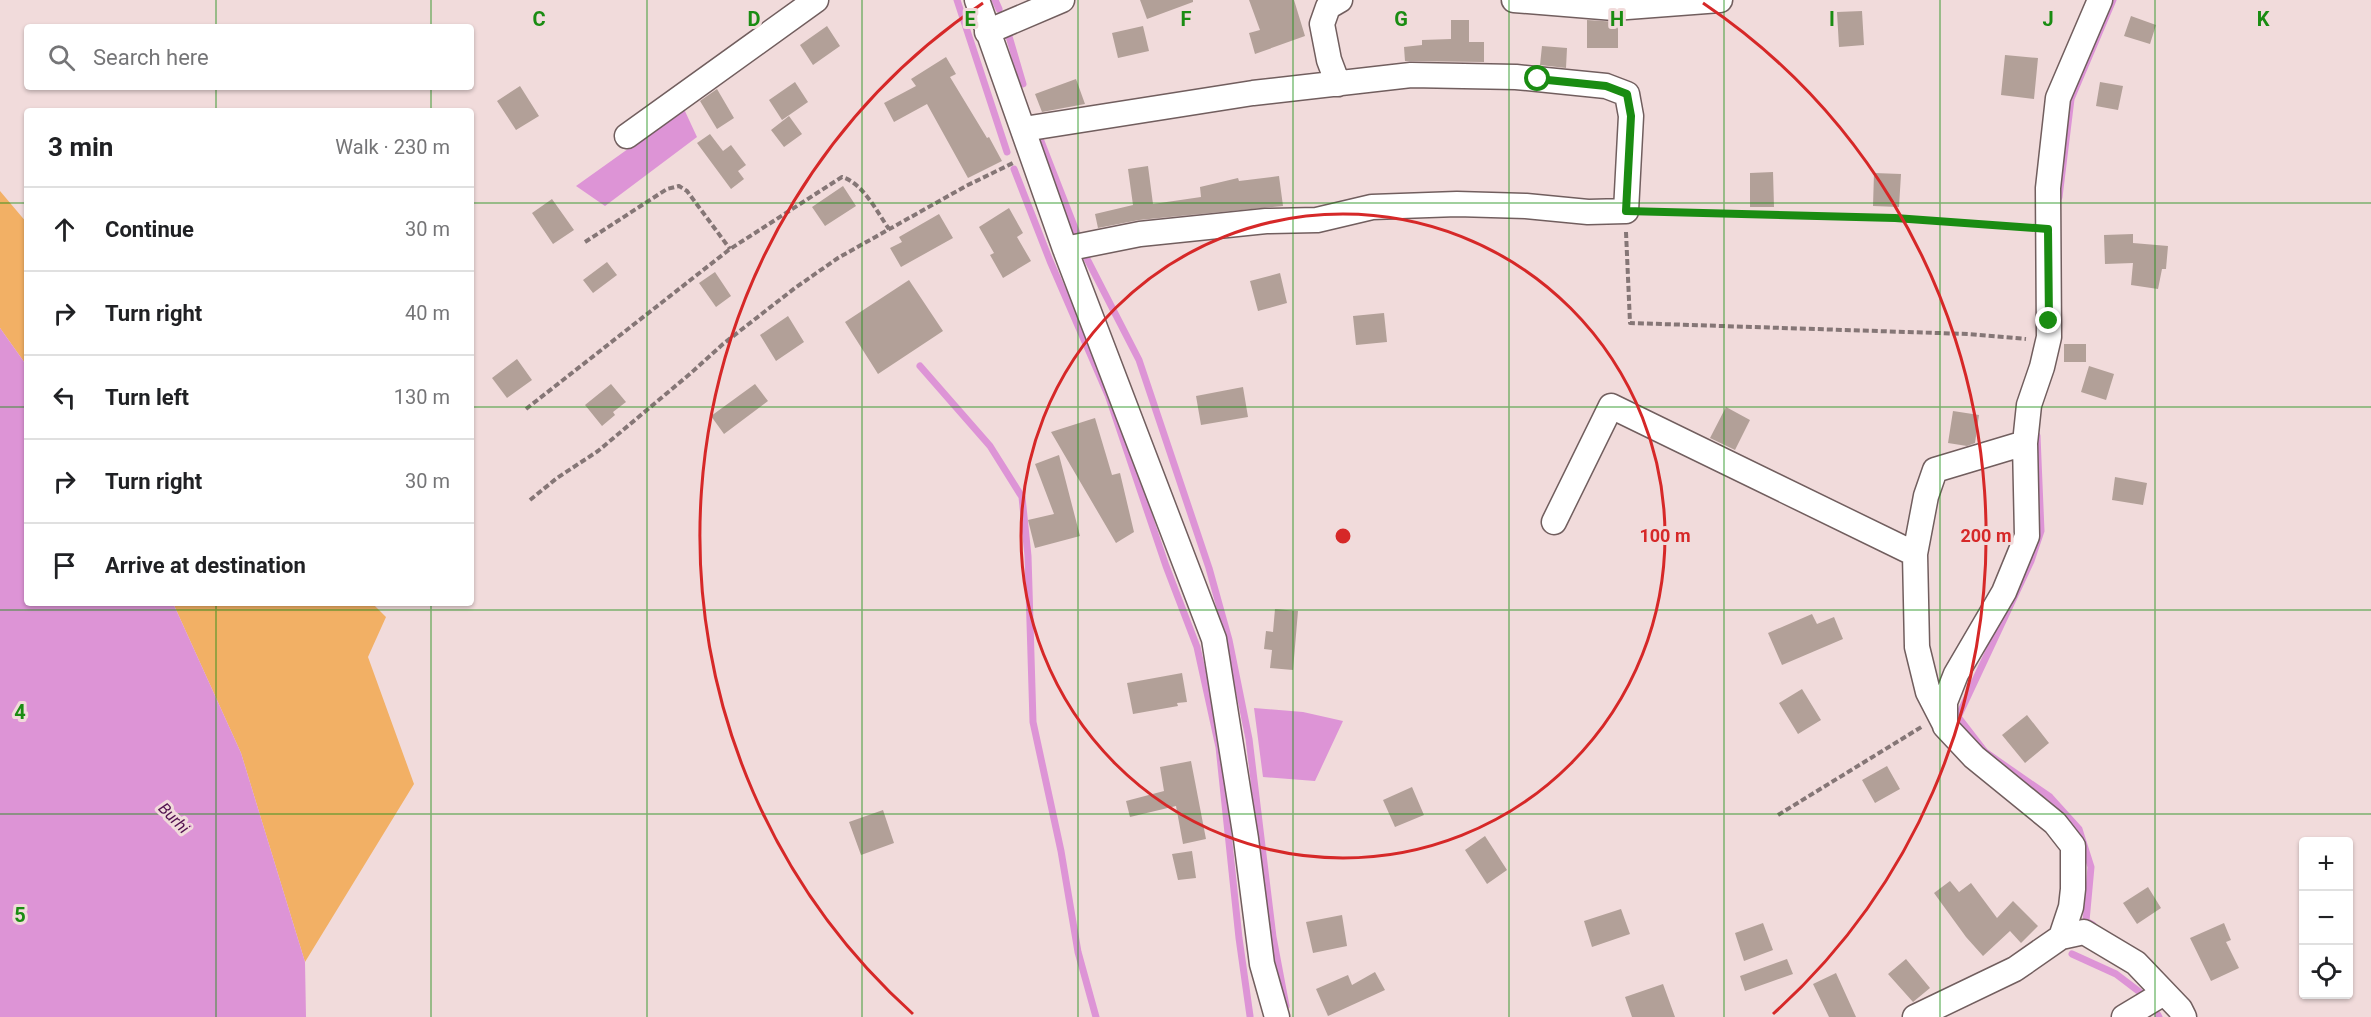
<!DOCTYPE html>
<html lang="en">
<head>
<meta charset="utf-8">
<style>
  body { margin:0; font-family:Roboto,sans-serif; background:#f6f6f6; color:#202124 }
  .controls { position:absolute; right:18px; bottom:18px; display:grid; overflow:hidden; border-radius:6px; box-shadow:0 2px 4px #0004 }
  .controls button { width:54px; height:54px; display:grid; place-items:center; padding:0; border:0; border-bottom:2px solid #e0e0e0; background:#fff; color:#202124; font:30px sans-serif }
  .stop { position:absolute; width:18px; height:18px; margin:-14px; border:4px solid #1a8c12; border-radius:50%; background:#fff }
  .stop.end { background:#1a8c12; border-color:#fff; box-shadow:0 2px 6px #0008 }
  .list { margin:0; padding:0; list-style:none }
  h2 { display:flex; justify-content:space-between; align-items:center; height:78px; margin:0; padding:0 24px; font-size:26px }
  h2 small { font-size:20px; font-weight:400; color:#757577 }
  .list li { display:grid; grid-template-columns:39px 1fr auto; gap:18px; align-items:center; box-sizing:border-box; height:84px; padding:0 24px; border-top:2px solid #e0e0e0 }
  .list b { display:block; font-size:22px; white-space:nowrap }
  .list em { font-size:20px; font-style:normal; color:#757577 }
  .icon { flex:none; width:33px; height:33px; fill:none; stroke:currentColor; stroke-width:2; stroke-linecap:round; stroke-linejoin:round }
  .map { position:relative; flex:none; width:2371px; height:1017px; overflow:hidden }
  .search { position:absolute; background:#fff; box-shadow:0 2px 4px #0004; left:24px; top:24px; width:450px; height:66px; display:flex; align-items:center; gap:15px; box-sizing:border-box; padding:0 21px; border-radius:6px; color:#757577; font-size:22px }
  .panel { position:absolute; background:#fff; box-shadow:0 2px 4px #0004; left:24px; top:108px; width:450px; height:498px; border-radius:6px }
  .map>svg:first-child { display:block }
  .green { fill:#f2b065 }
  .water { fill:#dd94d6 }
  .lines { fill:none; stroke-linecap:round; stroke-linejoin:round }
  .stream { stroke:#dd94d6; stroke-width:7 }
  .building { fill:#b2a098 }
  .minor-casing { stroke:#715e5e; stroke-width:27 }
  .path { stroke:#857676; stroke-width:4; stroke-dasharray:6 3; stroke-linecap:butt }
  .minor { stroke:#fff; stroke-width:24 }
  .route { stroke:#1a8c12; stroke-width:8 }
  .grid { fill:none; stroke:#1a8c12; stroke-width:1.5; stroke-opacity:0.55 }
  .ring { fill:none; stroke:#d62828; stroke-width:3 }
  .labels { text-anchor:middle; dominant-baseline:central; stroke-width:6; stroke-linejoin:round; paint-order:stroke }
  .water-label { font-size:16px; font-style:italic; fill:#51104e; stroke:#f1dbdb }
  .grid-label { font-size:20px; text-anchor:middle; font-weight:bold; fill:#1a8c12; stroke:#f1dbdb; stroke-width:6; stroke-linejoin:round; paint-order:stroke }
  .centre { fill:#d62828; stroke:#f1dbdb; stroke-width:3 }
  .ring-label { font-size:18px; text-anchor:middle; font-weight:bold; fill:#d62828; stroke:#f1dbdb; stroke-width:6; stroke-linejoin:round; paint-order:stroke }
</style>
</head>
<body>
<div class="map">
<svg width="2371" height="1017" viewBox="0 0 2371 1017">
  <rect width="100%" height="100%" fill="#f1dbdb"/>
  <!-- green -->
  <path class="green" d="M0 191 27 223V366L0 328Z
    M173 603H372L386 617 368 657 414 784 305 962 241 753Z"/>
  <!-- water -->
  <path class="water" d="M684 109 697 137 605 206 576 186Z
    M0 328 27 366V603H173L241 753 305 962 306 1017H0Z
    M1254 708 1303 712 1343 721 1315 781 1263 777Z"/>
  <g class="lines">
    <!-- stream -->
    <path class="stream" d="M957 0 1007 152
      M995 0 999 9
      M1008 33 1023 84
      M1039 136 1078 236
      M1014 169 1050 261 1108 395 1166 566 1197 647 1219 747 1239 938 1250 1016
      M2059 197 2071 99 2113 0
      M1085 255 1139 360 1209 568 1229 640 1249 739 1273 937 1286 1006
      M920 366 990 446 1022 497 1028 556 1033 722 1061 851 1078 952 1096 1017
      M2037 436 2041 531 2031 561 1958 717 1985 752 2050 797 2079 829 2091 867 2086 921 2093 925
      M2072 954 2116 974 2141 993
      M2158 1015 2159 1017"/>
  </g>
  <!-- building -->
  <path class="building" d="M1140 0H1193V2L1147 19Z
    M1249 0H1294L1305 36 1255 54 1249 33 1260 30Z
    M1862 11 1864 45 1839 47 1837 12Z
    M2131 16 2156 25 2150 44 2124 36Z
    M1451 20H1469V42H1484V62L1405 61 1404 47 1422 45V40L1451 39Z
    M1587 20 1618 22V48H1587Z
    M827 26 840 46 813 65 800 45Z
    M1143 26 1149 51 1118 58 1112 33Z
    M1542 46 1567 48 1566 68 1540 65Z
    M2005 55 2038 58 2034 99 2001 95Z
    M946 57 956 74 950 77 987 138 989 137 1002 161 968 178 927 104 894 122 884 103 916 86 911 79Z
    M1076 79 1085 104 1042 112 1035 94Z
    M795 82 808 102 782 120 769 100Z
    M2100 82 2123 86 2118 110 2096 106Z
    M520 86 539 116 516 130 497 101Z
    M717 89 734 118 717 129 700 101Z
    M789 116 802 134 784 147 771 130Z
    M710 134 723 151 731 145 746 165 738 171 744 179 731 189 697 143Z
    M1148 166 1153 204 1201 197 1200 187 1238 178 1239 181 1279 176 1283 206 1139 220 1098 228 1095 214 1133 205 1128 169Z
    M1773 172 1774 207H1750V173Z
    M1874 173 1901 174 1899 207 1873 206Z
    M843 186 856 206 825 226 812 207Z
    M552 199 574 230 553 244 532 213Z
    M1009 208 1023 233 1017 237 1031 261 1003 278 990 255 994 253 979 227Z
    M939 214 953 238 901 267 890 248 902 242 899 237Z
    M2133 234V243L2168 246 2166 269H2162L2158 289 2131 285 2133 263 2105 264 2104 235Z
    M607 262 617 275 593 293 583 280Z
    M715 272 731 296 716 307 699 283Z
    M1280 273 1287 303 1258 311 1250 281Z
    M909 280 943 331 878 374 845 322Z
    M1384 313 1387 342 1356 345 1353 316Z
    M788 316 804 342 776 361 760 335Z
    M2064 344H2086V362H2064Z
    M517 359 532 380 507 398 492 378Z
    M2089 366 2114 374 2106 400 2081 392Z
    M611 384 626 402 613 412 615 415 602 426 585 405Z
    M755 384 768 401 724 434 711 416Z
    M1243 387 1248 417 1201 425 1196 396Z
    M1726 407 1750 420 1735 450 1710 438Z
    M1953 411 1979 415 1975 443 1967 446 1948 443Z
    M1095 418 1112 475 1120 473 1134 532 1116 543 1051 432Z
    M1059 455 1080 536 1035 548 1028 520 1054 514 1035 464Z
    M2115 477 2147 483 2143 505 2112 500Z
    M1275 609 1298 611 1293 670 1270 668 1272 650 1264 649 1266 631 1273 632Z
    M1812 614 1817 624 1834 617 1843 639 1782 665 1768 633Z
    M1182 673 1187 702 1177 703 1178 706 1133 714 1127 683Z
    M1802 689 1821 720 1798 734 1779 703Z
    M2027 715 2049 743 2025 763 2002 735Z
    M1191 761 1206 839 1183 844 1176 806 1130 817 1126 801 1164 791 1160 767Z
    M1887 766 1900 789 1875 803 1862 780Z
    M1412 787 1424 815 1395 827 1383 800Z
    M883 810 894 843 861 855 849 822Z
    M1485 836 1507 870 1487 884 1465 850Z
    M1192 851 1196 878 1178 880 1172 854Z
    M1950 881 1959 892 1971 883 1997 918 2013 901 2038 926 2021 943 2010 931 1983 956 1966 937 1934 893Z
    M2148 887 2161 908 2137 924 2123 903Z
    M1621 909 1630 934 1592 947 1584 921Z
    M1342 915 1347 946 1313 953 1306 922Z
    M1763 923 1773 950 1744 961 1735 933Z
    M2224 923 2231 940 2226 942 2239 968 2211 981 2190 938Z
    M1787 959 1793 974 1745 991 1740 976Z
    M1906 959 1930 988 1913 1002 1888 974Z
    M1375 972 1385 990 1328 1016 1316 989 1348 975 1352 985Z
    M1836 973 1856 1017H1829L1813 984Z
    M1663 984 1675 1017H1632L1625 997Z"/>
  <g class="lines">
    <!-- minor casing -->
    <g class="minor-casing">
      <path id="minor" d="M977 0 1065 249 1214 639 1246 839 1262 964 1277 1017
        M1514 0 1614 8 1720 0
        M987 32 1062 0
        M1338 84 1329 60 1322 24 1328 7 1340 0
        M1024 129 1253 93 1411 75 1516 77 1606 86 1627 94 1631 116 1626 211 1588 212 1526 206 1457 204 1372 207 1317 220 1266 221 1140 234 1065 249
        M627 136 816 0
        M1554 522 1611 406 1915 554
        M1944 723 1928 692 1917 647 1915 554 1926 496 1935 470 2025 443
        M2061 937 2071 907 2073 889V846L2055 823 1974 757 1945 726V702L1956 674 2004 592 2027 536 2025 443 2029 405 2042 367 2049 337 2048 188 2058 98 2100 0
        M1915 1017 2015 969 2061 937 2084 932 2136 963 2180 1009 2184 1017
        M2124 1017 2164 993"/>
    </g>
    <!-- path -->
    <path class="path" d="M1647 211 1895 218 2026 227
      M1626 232 1630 323 1968 334 2026 339
      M585 242 667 189 679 186 687 191 730 249
      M526 409 730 249 842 177C863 183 877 212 889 229
      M530 500 557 478 598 451 691 373 723 344 795 288 838 258 966 186 1013 163
      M1778 815 1923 726"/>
    <!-- minor -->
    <use href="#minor" class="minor"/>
  </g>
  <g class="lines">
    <!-- route -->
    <path class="route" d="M1538 79 1606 86 1627 94 1631 116 1626 211 1895 218 2048 229 2049 321"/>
  </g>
  <!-- grid -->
  <path class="grid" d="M216 0V27M431 0V27M647 0V1017M862 0V1017M1078 0V1017M1293 0V1017M1509 0V1017M1724 0V1017M1940 0V1017M2155 0V1017M216 87V111M431 87V111M0 203H27M471 203H2371M0 407H27M471 407H2371M216 603V1017M431 603V1017M0 610H2371M0 814H2371"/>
  <!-- distance rings -->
  <g class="ring">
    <circle cx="1343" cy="536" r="322"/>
    <path d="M913 1014A643 643 0 0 1 983 3M1703 3A643 643 0 0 1 1773 1014"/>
  </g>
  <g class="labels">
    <!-- water labels -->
    <g class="water-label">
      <text transform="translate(174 818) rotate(45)">Burhi</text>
    </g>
  </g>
  <g class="grid-label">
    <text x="539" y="26">C</text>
    <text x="754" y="26">D</text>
    <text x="970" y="26">E</text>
    <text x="1186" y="26">F</text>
    <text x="1401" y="26">G</text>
    <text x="1617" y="26">H</text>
    <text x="1832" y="26">I</text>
    <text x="2048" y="26">J</text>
    <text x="2263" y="26">K</text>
    <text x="20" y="719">4</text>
    <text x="20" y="922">5</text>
  </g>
  <circle cx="1343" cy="536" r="9" class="centre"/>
  <g class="ring-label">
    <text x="1665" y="542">100 m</text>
    <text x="1986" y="542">200 m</text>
  </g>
</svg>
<div class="controls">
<button>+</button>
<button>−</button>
<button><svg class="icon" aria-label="locate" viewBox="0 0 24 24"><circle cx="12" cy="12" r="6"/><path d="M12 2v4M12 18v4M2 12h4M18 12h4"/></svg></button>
</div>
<div class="stop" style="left:1538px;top:79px"></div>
<div class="stop end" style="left:2049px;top:321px"></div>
<div class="search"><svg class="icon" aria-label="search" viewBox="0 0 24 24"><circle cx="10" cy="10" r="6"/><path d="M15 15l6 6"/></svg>Search here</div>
<section class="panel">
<h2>3 min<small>Walk · 230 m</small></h2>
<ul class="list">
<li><svg class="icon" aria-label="ahead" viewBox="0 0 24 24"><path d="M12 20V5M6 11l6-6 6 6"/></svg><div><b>Continue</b></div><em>30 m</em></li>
<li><svg class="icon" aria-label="right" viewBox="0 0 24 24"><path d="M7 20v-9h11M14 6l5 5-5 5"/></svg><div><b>Turn right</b></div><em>40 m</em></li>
<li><svg class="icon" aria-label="left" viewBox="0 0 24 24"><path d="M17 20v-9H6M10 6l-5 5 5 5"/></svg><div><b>Turn left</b></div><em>130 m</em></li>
<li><svg class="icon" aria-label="right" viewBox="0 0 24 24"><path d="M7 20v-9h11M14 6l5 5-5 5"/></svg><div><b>Turn right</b></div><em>30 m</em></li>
<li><svg class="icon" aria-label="arrive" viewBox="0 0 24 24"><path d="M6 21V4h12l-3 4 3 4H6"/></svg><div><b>Arrive at destination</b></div></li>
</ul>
</section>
</div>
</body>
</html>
